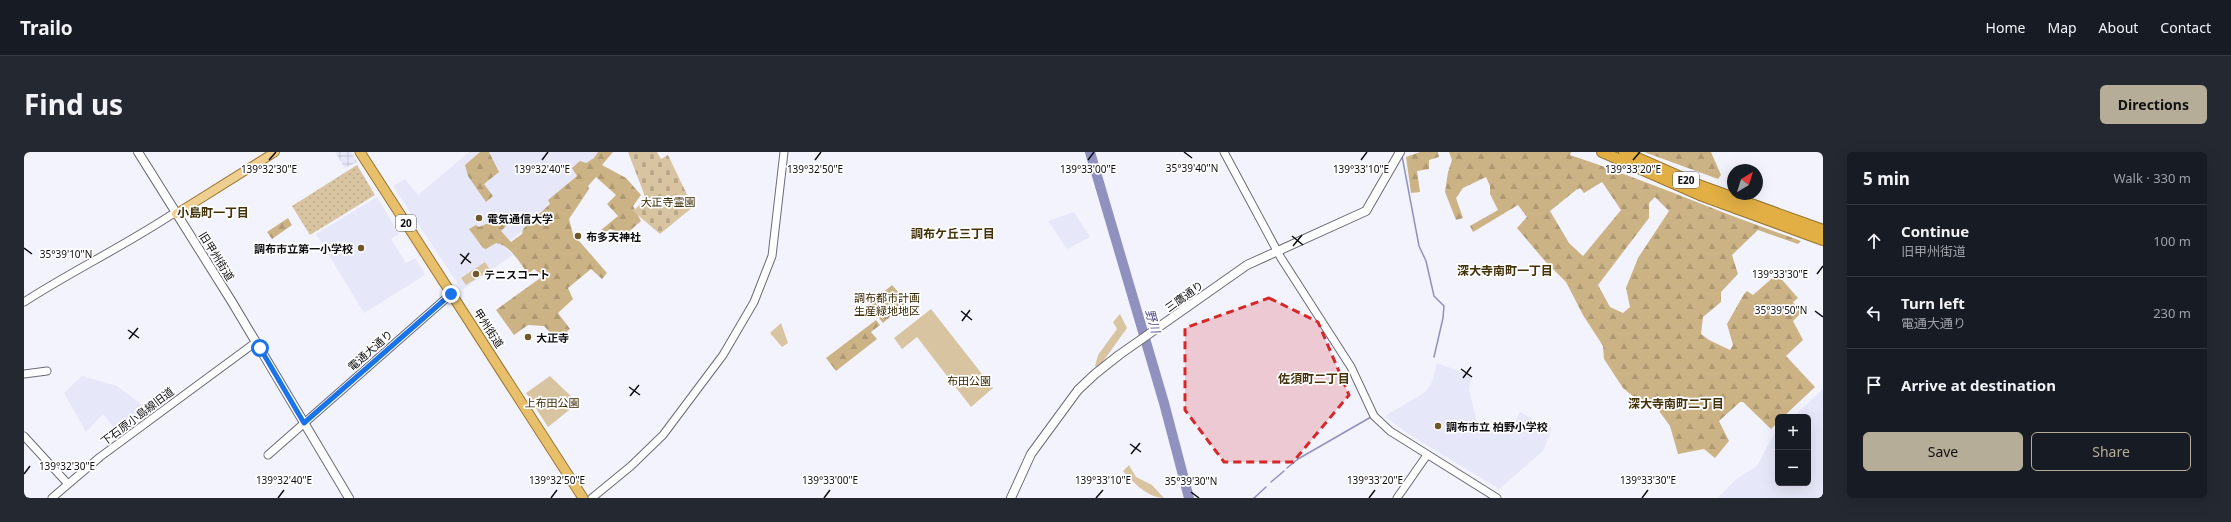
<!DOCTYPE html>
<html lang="en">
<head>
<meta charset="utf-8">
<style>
  body { margin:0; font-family:"Noto Sans","Noto Sans JP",sans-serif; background:#242831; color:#f1f3f6 }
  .controls { position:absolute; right:12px; bottom:12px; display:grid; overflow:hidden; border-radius:6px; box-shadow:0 4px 16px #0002 }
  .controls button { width:36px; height:36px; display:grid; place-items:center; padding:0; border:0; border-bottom:1px solid #363941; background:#171b24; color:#f1f3f6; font:20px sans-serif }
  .compass { position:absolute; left:1703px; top:12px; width:36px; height:36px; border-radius:50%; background:#171b24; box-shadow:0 4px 16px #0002; rotate:38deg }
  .stop { position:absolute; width:12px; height:12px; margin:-9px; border:3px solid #1a73e8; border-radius:50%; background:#fff }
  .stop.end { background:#1a73e8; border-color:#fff; box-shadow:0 1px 4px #0008 }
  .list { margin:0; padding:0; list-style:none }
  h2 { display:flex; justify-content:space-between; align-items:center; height:52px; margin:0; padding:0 16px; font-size:17px }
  h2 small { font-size:13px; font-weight:400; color:#9ea1a6 }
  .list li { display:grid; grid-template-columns:26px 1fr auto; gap:12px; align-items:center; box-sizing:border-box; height:72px; padding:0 16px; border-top:1px solid #363941 }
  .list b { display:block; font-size:15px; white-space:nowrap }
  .list p { margin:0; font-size:13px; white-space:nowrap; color:#9ea1a6 }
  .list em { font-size:13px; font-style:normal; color:#9ea1a6 }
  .actions { display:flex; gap:8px; padding:12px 16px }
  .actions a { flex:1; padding:9px 0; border:1px solid #b6ad99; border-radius:6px; text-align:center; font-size:14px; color:#b6ad99 }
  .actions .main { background:#b6ad99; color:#111 }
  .icon { flex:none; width:22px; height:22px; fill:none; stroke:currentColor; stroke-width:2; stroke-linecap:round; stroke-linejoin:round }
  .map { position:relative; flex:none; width:1799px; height:346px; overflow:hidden; border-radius:6px }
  header { display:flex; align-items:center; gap:24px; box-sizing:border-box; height:56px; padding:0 20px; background:#171b24; border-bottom:1px solid #363941 }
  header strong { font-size:19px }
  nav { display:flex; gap:22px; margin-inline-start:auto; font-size:14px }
  .intro { display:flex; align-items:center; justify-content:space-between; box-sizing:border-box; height:96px; padding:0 24px }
  h1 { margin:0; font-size:28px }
  .button { padding:10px 18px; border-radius:6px; background:#b6ad99; color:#111; font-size:14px; font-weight:700 }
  main { display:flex; gap:24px; padding:0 24px }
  aside { flex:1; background:#171b24; border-radius:6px; box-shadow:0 4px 16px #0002 }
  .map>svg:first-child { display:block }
  .built { fill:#e6e7f8 }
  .industrial { fill:url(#industrial-grid) }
  .grass { fill:url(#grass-dots) }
  .forest { fill:url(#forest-firs); fill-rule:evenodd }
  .cemetery { fill:url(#cemetery-stones) }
  .park { fill:#d8c4a0 }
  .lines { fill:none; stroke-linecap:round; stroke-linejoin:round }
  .stream { stroke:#9191bf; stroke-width:1.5 }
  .river { stroke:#9191bf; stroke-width:10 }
  .tertiary-casing { stroke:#6a6b74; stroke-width:9 }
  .secondary-casing { stroke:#6a6b74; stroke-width:10 }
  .primary-casing { stroke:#987732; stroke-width:10 }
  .trunk-casing { stroke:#987732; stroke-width:11 }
  .motorway-casing { stroke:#987732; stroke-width:12 }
  .tertiary { stroke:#fff; stroke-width:7 }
  .secondary { stroke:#fff; stroke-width:8 }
  .primary { stroke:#eecf8f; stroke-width:8 }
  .trunk { stroke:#e8bf6a; stroke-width:9 }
  .motorway { stroke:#e2af44; stroke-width:10 }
  .route { stroke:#1a73e8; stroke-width:5 }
  .marked { fill:#d62828; fill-opacity:0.2; stroke:#d62828; stroke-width:3; stroke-dasharray:8 5; stroke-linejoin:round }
  .ticks { fill:none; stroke:#0e0e11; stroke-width:1.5 }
  .poi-dot { fill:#6f5728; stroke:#fff; stroke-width:1.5 }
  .labels { text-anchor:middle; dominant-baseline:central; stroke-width:3.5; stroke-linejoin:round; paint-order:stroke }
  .shield { fill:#fff; stroke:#565658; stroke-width:1 }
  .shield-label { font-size:10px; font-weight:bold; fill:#0e0e11 }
  .park-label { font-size:11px; fill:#392701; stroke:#fff }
  .poi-label { font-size:11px; font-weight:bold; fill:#0e0e11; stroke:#fff; text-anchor:start }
  .street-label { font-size:11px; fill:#0e0e11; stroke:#fff }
  .neighbourhood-label { font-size:12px; font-weight:bold; fill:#44320a; stroke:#fff }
  .water-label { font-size:12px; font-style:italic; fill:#4a4682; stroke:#fff }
  .ticks-label { font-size:10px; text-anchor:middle; fill:#0e0e11; stroke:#fff; stroke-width:3.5; stroke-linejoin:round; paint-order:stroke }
</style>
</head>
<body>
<header>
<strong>Trailo</strong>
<nav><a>Home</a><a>Map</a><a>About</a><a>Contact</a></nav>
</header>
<div class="intro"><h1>Find us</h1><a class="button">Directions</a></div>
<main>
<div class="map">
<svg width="1799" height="346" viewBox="0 0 1799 346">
  <defs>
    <pattern id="industrial-grid" width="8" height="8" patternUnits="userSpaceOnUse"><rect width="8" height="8" fill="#e6e7f8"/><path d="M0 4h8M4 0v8" fill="none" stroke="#c4c5d4"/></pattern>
    <pattern id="grass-dots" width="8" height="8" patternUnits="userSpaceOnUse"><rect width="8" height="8" fill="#d8c4a0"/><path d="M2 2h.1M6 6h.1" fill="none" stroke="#b8a789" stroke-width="1.8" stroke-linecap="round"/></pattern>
    <pattern id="forest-firs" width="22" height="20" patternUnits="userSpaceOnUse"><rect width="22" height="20" fill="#ccb385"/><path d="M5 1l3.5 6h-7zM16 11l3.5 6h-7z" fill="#ae9972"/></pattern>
    <pattern id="cemetery-stones" width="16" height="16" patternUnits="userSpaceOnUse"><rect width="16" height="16" fill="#d8c4a0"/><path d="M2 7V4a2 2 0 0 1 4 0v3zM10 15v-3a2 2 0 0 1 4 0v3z" fill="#b8a789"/></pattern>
  </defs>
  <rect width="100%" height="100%" fill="#f3f3fe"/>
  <!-- built -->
  <path class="built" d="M445 0H577L507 72 479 94 489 103 438 138 369 34 381 27 394 43Z
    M353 45 375 82 367 87 382 111 391 106 401 123 340 161 292 82Z
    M1050 60 1066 85 1043 97 1024 69Z
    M1413 211 1448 224 1445 237 1454 275 1463 279 1489 274 1496 260 1528 276 1519 299 1475 337 1383 281 1361 264 1400 241 1407 233Z
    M58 224 93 234 126 259 96 283 79 262 62 280 40 241Z
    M1799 237V346H1694L1711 328 1733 314 1749 284 1754 279V331H1784V265H1769Z"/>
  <!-- industrial -->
  <path class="industrial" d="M311 0H327L333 10 321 16Z"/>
  <!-- grass -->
  <path class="grass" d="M333 13 351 43 286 83 268 54Z"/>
  <!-- forest -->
  <path class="forest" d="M456 0H465L475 20 460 32 469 44 462 50 444 24 441 13Z
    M574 0H589L578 13 602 26 617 43 609 54 617 69 601 83 586 77 575 86 571 83 594 64 583 52 592 43 572 25 564 34 565 37 545 67 549 82 583 121 578 127 567 117 544 136 549 147 534 161 546 177 533 188 520 174 504 173 490 183 472 158 519 124 510 117 504 122C496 111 486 93 472 91L462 97 459 96 445 77 452 73 455 75 467 70 470 73 485 65 487 69 477 79 487 90 498 82 499 77 526 52 524 48 553 24 548 16 556 9 562 11 570 6Z
    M1396 0H1414L1415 5 1405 8V17L1393 19 1396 40 1387 41 1382 5Z
    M1425 0H1547L1546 3C1624 29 1699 62 1777 89L1774 92 1734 78 1708 103 1714 122 1697 140V150L1679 165 1677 182 1685 188 1706 198 1709 193 1703 172 1720 142 1723 139 1729 143 1753 122 1774 146 1769 150 1777 161 1769 169 1779 188 1762 204 1791 235 1759 265H1754V270L1747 277 1719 250H1716L1695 269 1705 289 1691 306 1680 297 1654 302 1646 274 1630 252H1618L1599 236 1580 207 1579 194 1559 163 1542 130 1520 108 1493 76 1503 65 1494 53 1449 80 1446 74 1474 58 1466 42V34L1462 25 1439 36 1432 46 1439 66 1432 68 1421 40 1424 20 1428 8ZM1578 30 1597 58 1559 104 1545 91 1526 59 1552 38 1556 36 1560 41ZM1631 45 1645 59 1614 106 1602 136 1606 155 1599 161 1586 155 1574 133 1625 66V51Z
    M1620 0H1687L1697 23 1694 27Z
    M264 66 268 73 248 87 243 80Z
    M868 133 883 150 859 171 844 153Z
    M852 168 856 173 847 180 853 187 812 219 802 206Z"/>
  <!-- cemetery -->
  <path class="cemetery" d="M604 0H633L637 7 644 3 669 55 636 82 609 59 622 47Z"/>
  <!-- park -->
  <path class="park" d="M461 110 466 118 442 133 437 126Z
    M907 157 969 236 947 255 893 185 878 197 870 186Z
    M1096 162 1103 176 1078 211 1073 215 1071 214 1074 203 1093 177 1089 170Z
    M757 171 764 191 758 195 746 181Z
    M526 224 554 251 524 275 502 241Z
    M1105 313 1112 325 1128 333 1140 346C1125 346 1109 331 1099 319Z"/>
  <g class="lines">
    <!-- stream -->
    <path class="stream" d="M1378 4 1395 94 1402 109 1410 144 1420 154 1419 166 1410 205
      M1263 316 1274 307 1347 265
      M1247 330 1260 319
      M1230 346 1242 335"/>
    <!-- river -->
    <path class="river" d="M1066 0 1140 251 1165 346"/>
    <!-- tertiary casing -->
    <g class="tertiary-casing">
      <path id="tertiary" d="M1200 0 1257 106 1327 215 1350 264 1366 279 1473 346
        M0 150C48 119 100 94 147 63L152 62
        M0 222 23 219
        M0 284 44 332
        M244 303 427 142
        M28 346 76 305 232 190
        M568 346 607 314 639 283 699 203 730 150 748 104 760 0
        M1373 346 1403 303"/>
    </g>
    <!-- secondary casing -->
    <g class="secondary-casing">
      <path id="secondary" d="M114 0 208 150 325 346
        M987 346 1007 302 1054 238 1071 222 1095 203 1223 113 1342 59 1376 0"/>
    </g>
    <!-- primary casing -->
    <g class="primary-casing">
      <path id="primary" d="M152 62 251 0"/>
    </g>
    <!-- trunk casing -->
    <g class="trunk-casing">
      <path id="trunk" d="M336 0 559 346"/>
    </g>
    <!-- motorway casing -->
    <g class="motorway-casing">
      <path id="motorway" d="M1578 0 1676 43 1799 88
        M1600 0 1677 34 1799 78"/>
    </g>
    <!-- tertiary -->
    <use href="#tertiary" class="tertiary"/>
    <!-- secondary -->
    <use href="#secondary" class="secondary"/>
    <!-- primary -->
    <use href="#primary" class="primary"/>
    <!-- trunk -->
    <use href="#trunk" class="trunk"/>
    <!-- motorway -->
    <use href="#motorway" class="motorway"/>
  </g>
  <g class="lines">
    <!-- route -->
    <path class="route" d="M236 196 280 271 427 142"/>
  </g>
  <!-- marked area -->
  <path class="marked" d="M1245 146 1294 170 1325 243 1269 310H1200L1161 258V176Z"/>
  <!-- ticks -->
  <path class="ticks" d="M1160 0 1168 6M245 8 252 0M518 8 524 0M791 8 797 0M1064 8 1070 0M1337 8 1343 0M1609 8 1616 0M1268 84 1279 93M1269 94 1278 83M0 96 8 102M436 102 447 111M437 112 445 101M1793 122 1799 114M937 159 948 168M1791 159 1799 165M938 169 946 158M104 178 115 186M105 187 114 176M1437 217 1448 225M1439 226 1447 215M605 235 616 243M606 244 615 233M1106 292 1117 300M1107 302 1116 291M0 322 6 314M1167 340 1175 346M254 346 260 338M527 346 533 338M800 346 806 338M1072 346 1079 338M1345 346 1351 338M1618 346 1624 338"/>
  <!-- markers -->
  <g class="poi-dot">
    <circle cx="455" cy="66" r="4"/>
    <circle cx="554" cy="84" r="4"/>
    <circle cx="337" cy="96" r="4"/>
    <circle cx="452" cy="122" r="4"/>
    <circle cx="504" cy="185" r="4"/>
    <circle cx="1414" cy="274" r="4"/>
  </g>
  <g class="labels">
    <!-- shield labels -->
    <g class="shield">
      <rect x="1649" y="20" width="26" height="16" rx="3"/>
      <rect x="372" y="63" width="20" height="16" rx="3"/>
    </g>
    <g class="shield-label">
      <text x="1662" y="28">E20</text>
      <text x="382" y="71">20</text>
    </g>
    <!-- park labels -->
    <g class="park-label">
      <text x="644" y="49">大正寺霊園</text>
      <text x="863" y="145">調布都市計画<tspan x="863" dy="13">生産緑地地区</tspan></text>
      <text x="945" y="228">布田公園</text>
      <text x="528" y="250">上布田公園</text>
    </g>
    <!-- poi labels -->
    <g class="poi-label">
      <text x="463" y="66">電気通信大学</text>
      <text x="562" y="84">布多天神社</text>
      <text x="329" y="96" text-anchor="end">調布市立第一小学校</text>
      <text x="460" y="122">テニスコート</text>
      <text x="512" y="185">大正寺</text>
      <text x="1422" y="274">調布市立 柏野小学校</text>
    </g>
    <!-- street labels -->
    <g class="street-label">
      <text transform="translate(193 104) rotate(58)">旧甲州街道</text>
      <text transform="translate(1160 144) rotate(-36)">三鷹通り</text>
      <text transform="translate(465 176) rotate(57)">甲州街道</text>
      <text transform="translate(346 198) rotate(-41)">電通大通り</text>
      <text transform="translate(113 264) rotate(-37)">下石原小島線旧道</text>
    </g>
    <!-- neighbourhood labels -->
    <g class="neighbourhood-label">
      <text x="189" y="60">小島町一丁目</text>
      <text x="929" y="81">調布ケ丘三丁目</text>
      <text x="1481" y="118">深大寺南町一丁目</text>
      <text x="1290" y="226">佐須町二丁目</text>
      <text x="1652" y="251">深大寺南町二丁目</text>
    </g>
    <!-- water labels -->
    <g class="water-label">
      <text transform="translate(1129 169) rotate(74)">野川</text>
    </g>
  </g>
  <g class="ticks-label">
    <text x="1168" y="20">35°39'40"N</text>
    <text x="518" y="21">139°32'40"E</text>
    <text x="791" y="21">139°32'50"E</text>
    <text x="1064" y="21">139°33'00"E</text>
    <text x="1337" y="21">139°33'10"E</text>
    <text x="1609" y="21">139°33'20"E</text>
    <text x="245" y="21">139°32'30"E</text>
    <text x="42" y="106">35°39'10"N</text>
    <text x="1756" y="126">139°33'30"E</text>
    <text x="1757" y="162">35°39'50"N</text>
    <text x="43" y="318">139°32'30"E</text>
    <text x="260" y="332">139°32'40"E</text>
    <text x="533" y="332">139°32'50"E</text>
    <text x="806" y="332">139°33'00"E</text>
    <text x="1079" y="332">139°33'10"E</text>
    <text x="1351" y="332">139°33'20"E</text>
    <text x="1624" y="332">139°33'30"E</text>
    <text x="1167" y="333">35°39'30"N</text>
  </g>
</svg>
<div class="controls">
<button>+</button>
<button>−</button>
</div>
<svg class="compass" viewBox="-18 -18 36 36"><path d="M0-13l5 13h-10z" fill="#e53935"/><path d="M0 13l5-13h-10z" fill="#9ea1a6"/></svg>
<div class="stop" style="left:236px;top:196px"></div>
<div class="stop end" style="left:427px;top:142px"></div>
</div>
<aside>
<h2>5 min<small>Walk · 330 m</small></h2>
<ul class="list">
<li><svg class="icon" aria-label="ahead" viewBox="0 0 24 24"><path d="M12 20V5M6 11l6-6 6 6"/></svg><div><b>Continue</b><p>旧甲州街道</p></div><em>100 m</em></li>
<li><svg class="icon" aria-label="left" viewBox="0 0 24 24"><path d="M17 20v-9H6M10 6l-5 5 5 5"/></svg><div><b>Turn left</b><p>電通大通り</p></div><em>230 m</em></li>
<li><svg class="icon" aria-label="arrive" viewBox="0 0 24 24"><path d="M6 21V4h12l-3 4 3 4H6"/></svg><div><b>Arrive at destination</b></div></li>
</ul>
<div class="actions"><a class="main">Save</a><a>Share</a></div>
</aside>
</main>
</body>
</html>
